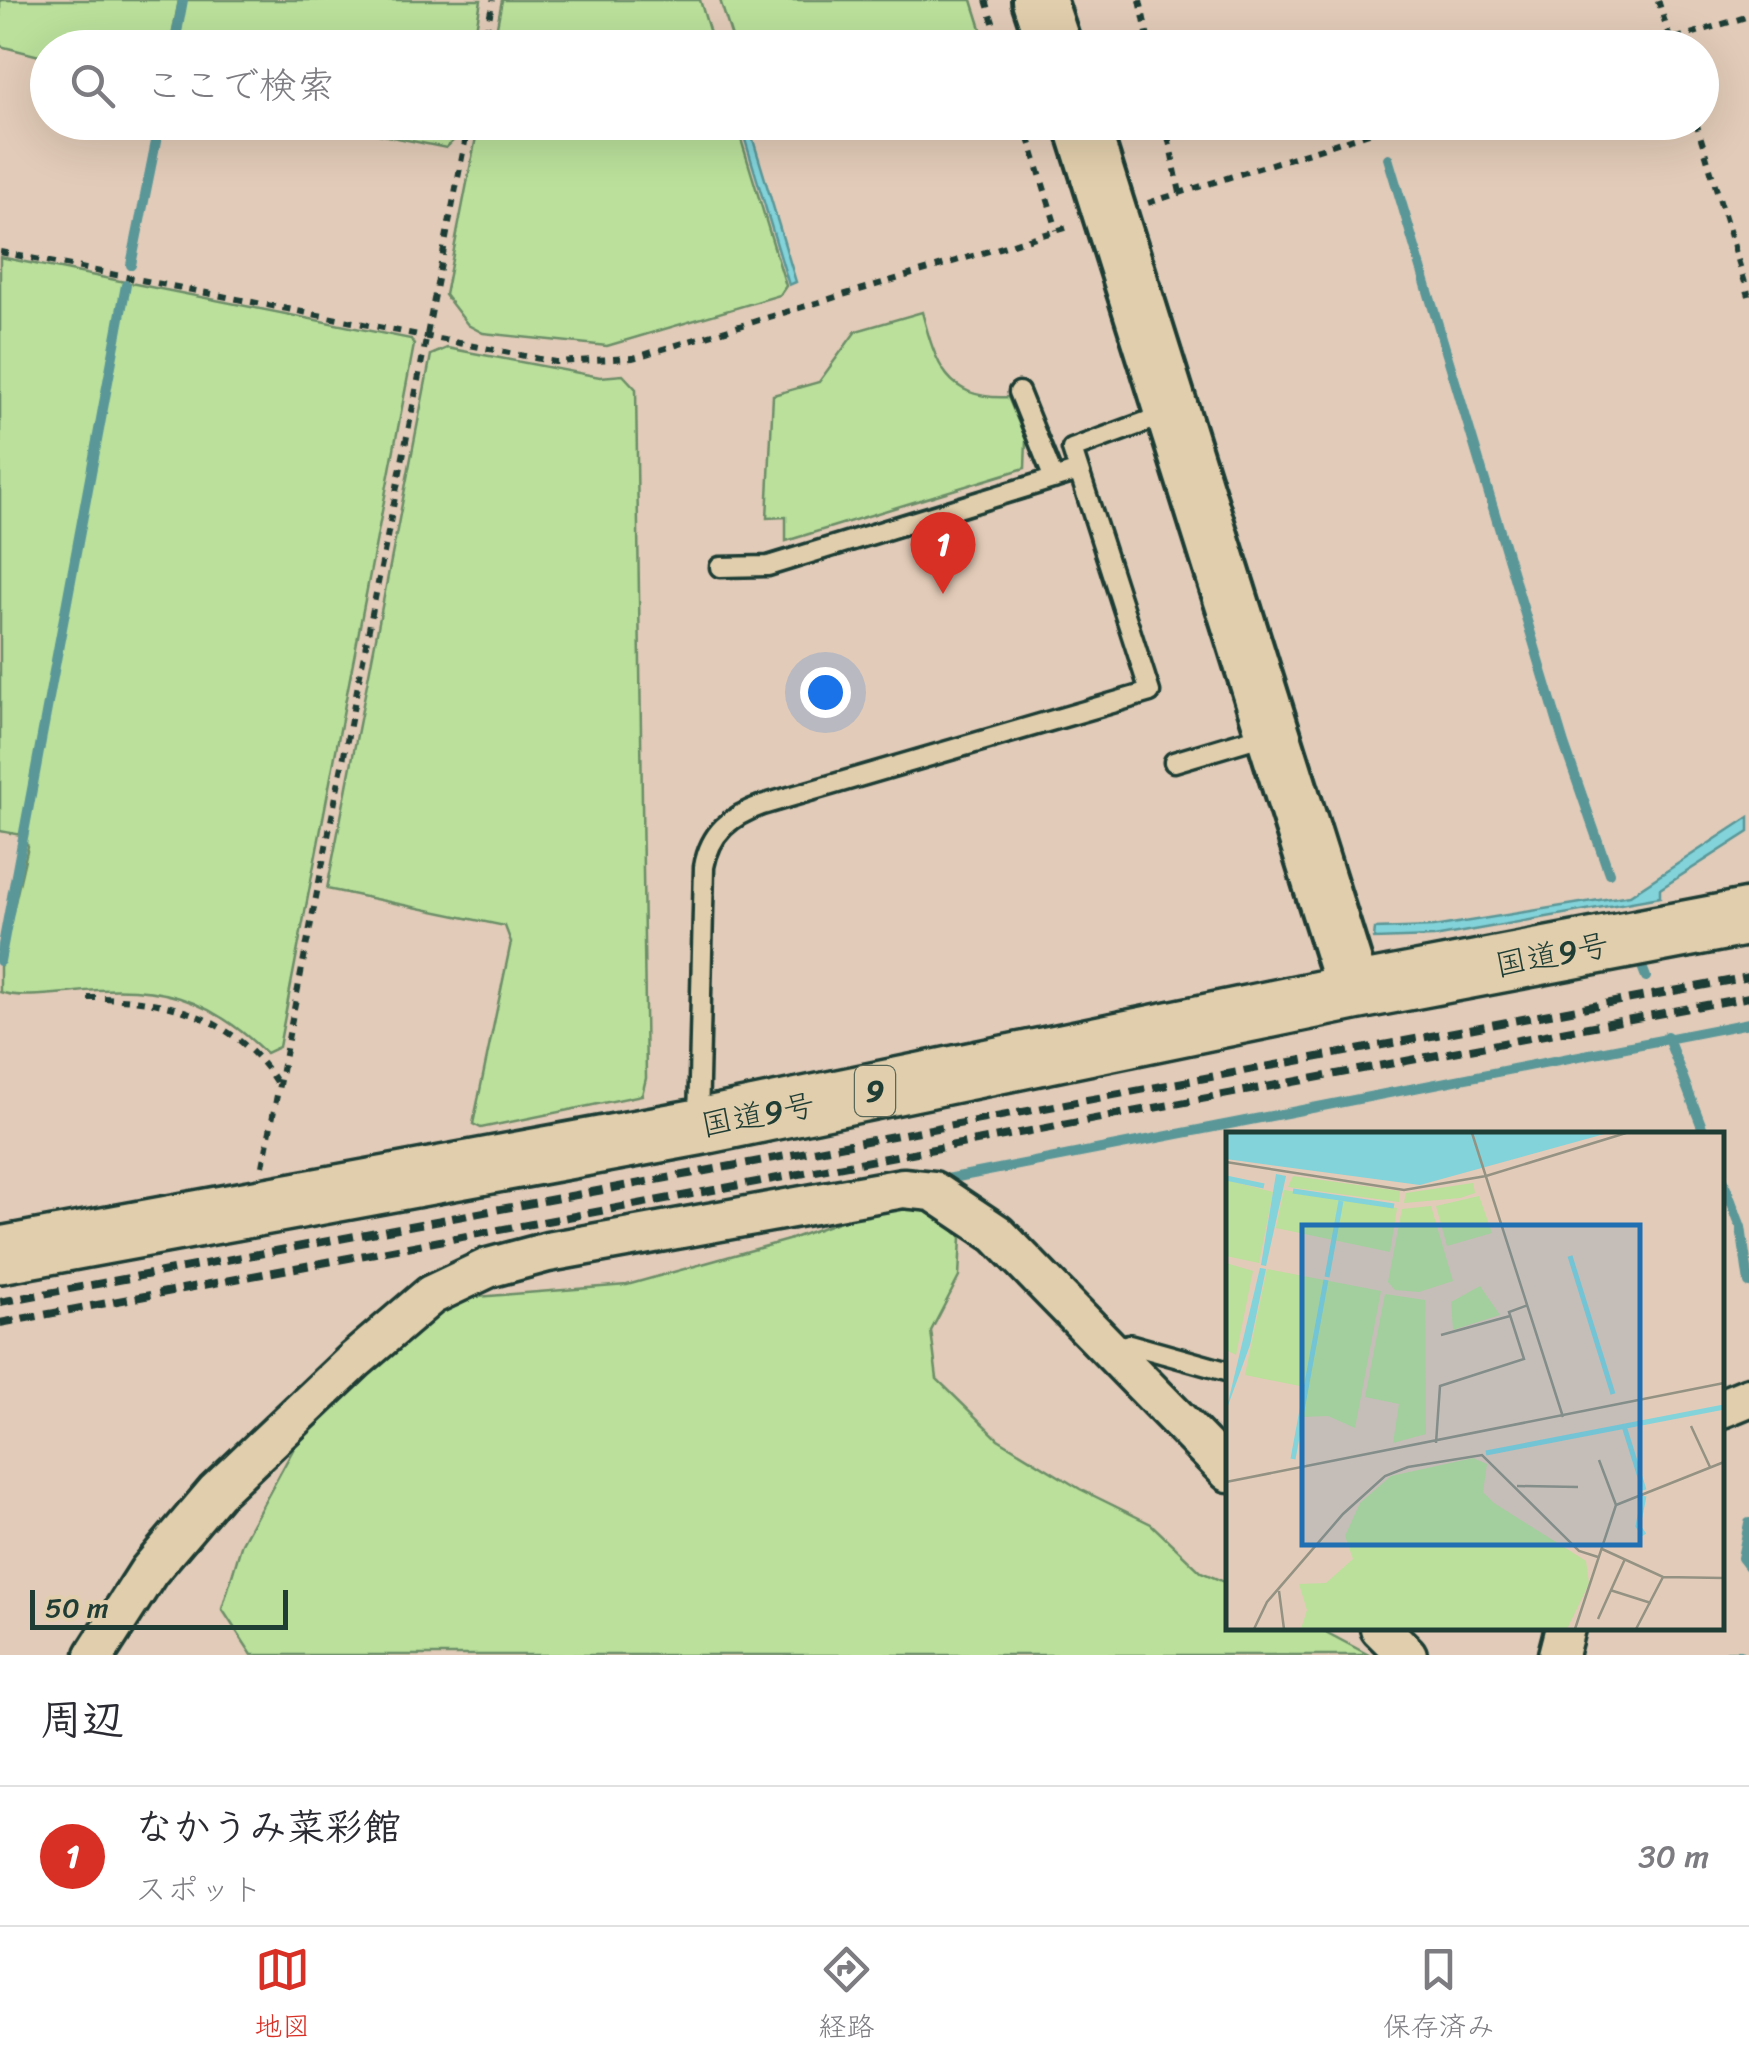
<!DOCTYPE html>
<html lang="ja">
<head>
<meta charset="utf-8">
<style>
  body { margin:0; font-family:Sriracha,"Klee One",sans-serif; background:#f7f7f7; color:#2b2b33 }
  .scale { position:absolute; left:30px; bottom:25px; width:258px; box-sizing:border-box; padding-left:10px; border:5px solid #1f3d34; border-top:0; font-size:28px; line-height:35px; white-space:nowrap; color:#1f3d34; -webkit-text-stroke:8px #e1ceac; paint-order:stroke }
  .you { position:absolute; left:825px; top:692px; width:35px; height:35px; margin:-25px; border:8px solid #fff; border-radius:50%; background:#1a73e8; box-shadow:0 0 0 15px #1a73e833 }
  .badge { display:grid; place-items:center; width:65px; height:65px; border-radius:50%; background:#d93025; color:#fff; font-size:32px; font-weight:700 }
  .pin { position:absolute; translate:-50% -82px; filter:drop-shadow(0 2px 5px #0008) }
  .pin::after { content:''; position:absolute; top:52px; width:35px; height:30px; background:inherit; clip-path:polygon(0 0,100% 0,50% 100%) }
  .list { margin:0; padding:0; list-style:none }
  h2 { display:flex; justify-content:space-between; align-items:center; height:130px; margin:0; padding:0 40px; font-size:42px }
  h2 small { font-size:32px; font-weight:400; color:#7c7c81 }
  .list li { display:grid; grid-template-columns:65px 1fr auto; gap:30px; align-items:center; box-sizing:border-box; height:140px; padding:0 40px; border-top:2px solid #e1e1e2 }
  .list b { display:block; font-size:38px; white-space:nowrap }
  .list p { margin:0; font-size:32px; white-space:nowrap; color:#7c7c81 }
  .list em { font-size:32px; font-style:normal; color:#7c7c81 }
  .icon { flex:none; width:55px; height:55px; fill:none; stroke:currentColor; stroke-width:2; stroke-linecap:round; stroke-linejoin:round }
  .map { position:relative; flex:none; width:1749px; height:1655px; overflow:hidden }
  .search { position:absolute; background:#fff; box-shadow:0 10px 40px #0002; left:30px; right:30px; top:30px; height:110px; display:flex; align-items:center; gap:25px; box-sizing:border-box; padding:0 35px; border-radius:55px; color:#7c7c81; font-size:38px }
  .sheet { height:270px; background:#fff }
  nav { display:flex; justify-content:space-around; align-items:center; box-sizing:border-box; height:140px; border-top:2px solid #e1e1e2; background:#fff; font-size:28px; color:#7c7c81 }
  nav a { display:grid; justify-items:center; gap:5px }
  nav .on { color:#d93025 }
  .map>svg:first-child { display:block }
  .green { fill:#bae09b; stroke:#6c8e68; stroke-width:2.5 }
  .water { fill:#82d3da; stroke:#5a9798; stroke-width:2.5 }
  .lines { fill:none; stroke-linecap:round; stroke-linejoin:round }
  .stream { stroke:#5a9798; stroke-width:10 }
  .lane-casing { stroke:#1f3d34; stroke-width:25 }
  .street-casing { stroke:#1f3d34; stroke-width:45 }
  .secondary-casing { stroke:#1f3d34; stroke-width:60 }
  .highway-casing { stroke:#1f3d34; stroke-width:62 }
  .path { stroke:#1f3d34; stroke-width:6; stroke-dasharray:8 8; stroke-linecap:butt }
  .lane { stroke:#e1ceac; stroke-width:18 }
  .street { stroke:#e1ceac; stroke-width:38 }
  .secondary { stroke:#e1ceac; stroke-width:52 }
  .highway { stroke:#e1ceac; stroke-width:55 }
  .rail { stroke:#1f3d34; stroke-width:8; stroke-dasharray:15 8; stroke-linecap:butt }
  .labels { text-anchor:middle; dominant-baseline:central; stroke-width:10; stroke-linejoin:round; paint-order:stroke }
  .shield { fill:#e1ceac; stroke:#596858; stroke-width:2.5 }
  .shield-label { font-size:30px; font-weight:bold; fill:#1f3d34 }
  .street-label { font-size:32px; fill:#1f3d34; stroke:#e1ceac }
  .inset-river { fill:none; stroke:#82d3da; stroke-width:5 }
  .inset-road { fill:none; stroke:#949283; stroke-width:2.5 }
  .view { fill:#1f6fb2; fill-opacity:0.15; stroke:#1f6fb2; stroke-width:5 }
  .inset-edge { fill:none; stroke:#1f3d34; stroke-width:5 }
</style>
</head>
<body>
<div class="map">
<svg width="1749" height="1655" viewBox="0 0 1749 1655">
  <rect width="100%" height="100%" fill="#e2cbb8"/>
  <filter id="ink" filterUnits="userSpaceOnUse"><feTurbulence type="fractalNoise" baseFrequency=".01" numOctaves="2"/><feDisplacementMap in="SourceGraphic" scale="20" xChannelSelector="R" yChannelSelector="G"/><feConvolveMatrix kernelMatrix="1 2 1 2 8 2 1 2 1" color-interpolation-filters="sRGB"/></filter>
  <g filter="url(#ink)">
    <!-- green -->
    <path class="green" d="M0 0H179L170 47 48 48 47 58 0 46Z
      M186 0H481L473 47H178Z
      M502 0H700L714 47H493Z
      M720 0H972L984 38 966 48 735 47Z
      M479 122 736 123 786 286 780 295 607 346 483 333 468 325 445 295Z
      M324 123H459L456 138 446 148Z
      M0 257 411 339 414 345 279 1047 266 1053C207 996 157 983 76 992 54 994 20 999 0 992V967L28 846 21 835 0 831Z
      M922 312C936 364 946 400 1008 397L1026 440 1025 468 786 541V517L767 518 773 395 819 382 856 331Z
      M447 348 600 377 623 375 636 389 646 1078 642 1095 481 1128 473 1124 511 942 505 926 327 889 431 355Z
      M887 1204 932 1209 961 1237 959 1277 931 1331 937 1379 998 1439 1080 1489 1151 1524 1201 1572 1229 1584V1628H1318L1369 1655H252L222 1609 242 1543 300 1437 402 1338 464 1298 627 1285 788 1240Z"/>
    <!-- water -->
    <path class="water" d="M740 123H748L796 282 789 285Z
      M1749 817V832L1660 889V897L1434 937 1374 939 1375 929 1433 927 1630 895Z"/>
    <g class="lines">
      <!-- stream -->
      <path class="stream" d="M174 48 183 0
        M1388 158 1564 744 1609 873
        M131 265 160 122
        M0 961 126 285
        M1641 964 1646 977
        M1667 1036 1705 1135
        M1722 1177 1741 1227 1749 1283
        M947 1179 1749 1023
        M1749 1523 1742 1558 1749 1567
        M1728 1655H1740"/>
      <!-- lane casing -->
      <g class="lane-casing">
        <path id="lane" d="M1019 392 1054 479
          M720 567 768 566 1079 471
          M1174 762 1268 734
          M698 1122 704 867C710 832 731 816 762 805L1150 692 1072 449 1170 413
          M1110 1350 1129 1344 1229 1372"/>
      </g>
      <!-- street casing -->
      <g class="street-casing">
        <path id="street" d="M1722 1408 1749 1397
          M1380 1628 1407 1655
          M95 1655 149 1571 216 1492 355 1360 431 1295 488 1268 548 1252 903 1188 933 1191 997 1234 1229 1472
          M1558 1655 1565 1628"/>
      </g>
      <!-- secondary casing -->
      <g class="secondary-casing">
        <path id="secondary" d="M1039 0 1055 48
          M1081 122 1354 992"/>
      </g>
      <!-- highway casing -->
      <g class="highway-casing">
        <path id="highway" d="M0 1255 698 1127 1354 992 1749 917"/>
      </g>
      <!-- path -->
      <path class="path" d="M986 0 1001 48
        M1140 0 1150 48
        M1658 0 1673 48
        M483 48 493 0
        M1645 48 1749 16
        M1024 122 1057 230
        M1165 122 1180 193
        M1696 122 1749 296
        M1148 203 1404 122
        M0 252 555 362 633 358 1069 227
        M88 998C164 997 239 1017 279 1087
        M263 1166 469 122"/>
      <!-- lane -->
      <use href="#lane" class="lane"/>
      <!-- street -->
      <use href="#street" class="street"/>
      <!-- secondary -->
      <use href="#secondary" class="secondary"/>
      <!-- highway -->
      <use href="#highway" class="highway"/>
      <!-- rail -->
      <path class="rail" d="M0 1302 1749 977
        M0 1323 1749 997"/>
    </g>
  </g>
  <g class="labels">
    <!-- shield labels -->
    <rect class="shield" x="855" y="1066" width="40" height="50" rx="8"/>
    <g class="shield-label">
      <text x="875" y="1091">9</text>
    </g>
    <!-- street labels -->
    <g class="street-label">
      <text transform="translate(1552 955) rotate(-11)">国道9号</text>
      <text transform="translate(758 1115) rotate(-11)">国道9号</text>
    </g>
  </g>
  <!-- overview -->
  <g transform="translate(1226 1132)">
    <rect width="498" height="498" fill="#e2cbb8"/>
    <path d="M67 44 174 59 173 70 62 55ZM0 48 47 60 33 131 0 124ZM247 51 249 61 234 66 178 71 180 61ZM58 58 171 76 164 120 50 96ZM253 64 266 101 221 114 210 74ZM205 74 227 149 193 160 169 158 162 150 176 77ZM0 131 27 139 10 223 0 218ZM41 137 155 159 129 296 102 284 76 285 79 255 19 243ZM254 154 274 183 227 198 225 170ZM159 162 199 168 200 302 167 311 173 272 139 265ZM247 326 261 332 257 360 268 371 360 429 363 452 341 497H75L81 478 73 452 100 451 127 427 119 404 134 371 165 344Z" fill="#bae09b"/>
    <path d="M0 1H382L194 53 0 27ZM50 42 60 44 40 134 35 133ZM34 136 40 137 24 213 0 279Z" fill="#82d3da"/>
    <path class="inset-river" d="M0 46 38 54M67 59 168 74M344 124 387 262M101 145 115 69M398 294 418 358M260 321 498 275M67 327 100 148M418 364 412 394 418 403"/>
    <path class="inset-road" d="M246 1 337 285M0 30 178 58 260 44 400 1M215 203 284 184M465 294 484 335M210 311 214 254 298 227 283 180 302 173M373 328 390 373M0 350 498 251M291 354 352 355M376 417 437 445 498 446M384 458 425 471M53 459 58 497M372 487 399 427M28 497 41 470 117 382 159 344 182 335 256 323 353 419 372 425M349 497 390 373 498 330M410 497 437 445"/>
    <path class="view" d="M76 93H414V413H76Z"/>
    <rect width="498" height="498" class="inset-edge"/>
  </g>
</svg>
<div class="scale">50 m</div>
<div class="you"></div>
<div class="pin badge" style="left:943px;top:594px">1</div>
<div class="search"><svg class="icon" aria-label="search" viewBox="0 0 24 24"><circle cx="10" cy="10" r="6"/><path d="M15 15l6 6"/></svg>ここで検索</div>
</div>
<section class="sheet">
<h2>周辺<small></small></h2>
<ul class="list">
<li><span class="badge">1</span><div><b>なかうみ菜彩館</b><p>スポット</p></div><em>30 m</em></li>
</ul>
</section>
<nav>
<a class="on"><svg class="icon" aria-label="map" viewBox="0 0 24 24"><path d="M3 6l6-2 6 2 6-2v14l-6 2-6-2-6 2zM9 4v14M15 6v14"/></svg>地図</a>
<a><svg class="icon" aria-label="directions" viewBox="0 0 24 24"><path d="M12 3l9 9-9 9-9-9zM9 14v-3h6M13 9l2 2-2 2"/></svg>経路</a>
<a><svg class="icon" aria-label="saved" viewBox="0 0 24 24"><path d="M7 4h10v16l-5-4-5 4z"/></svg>保存済み</a>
</nav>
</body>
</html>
